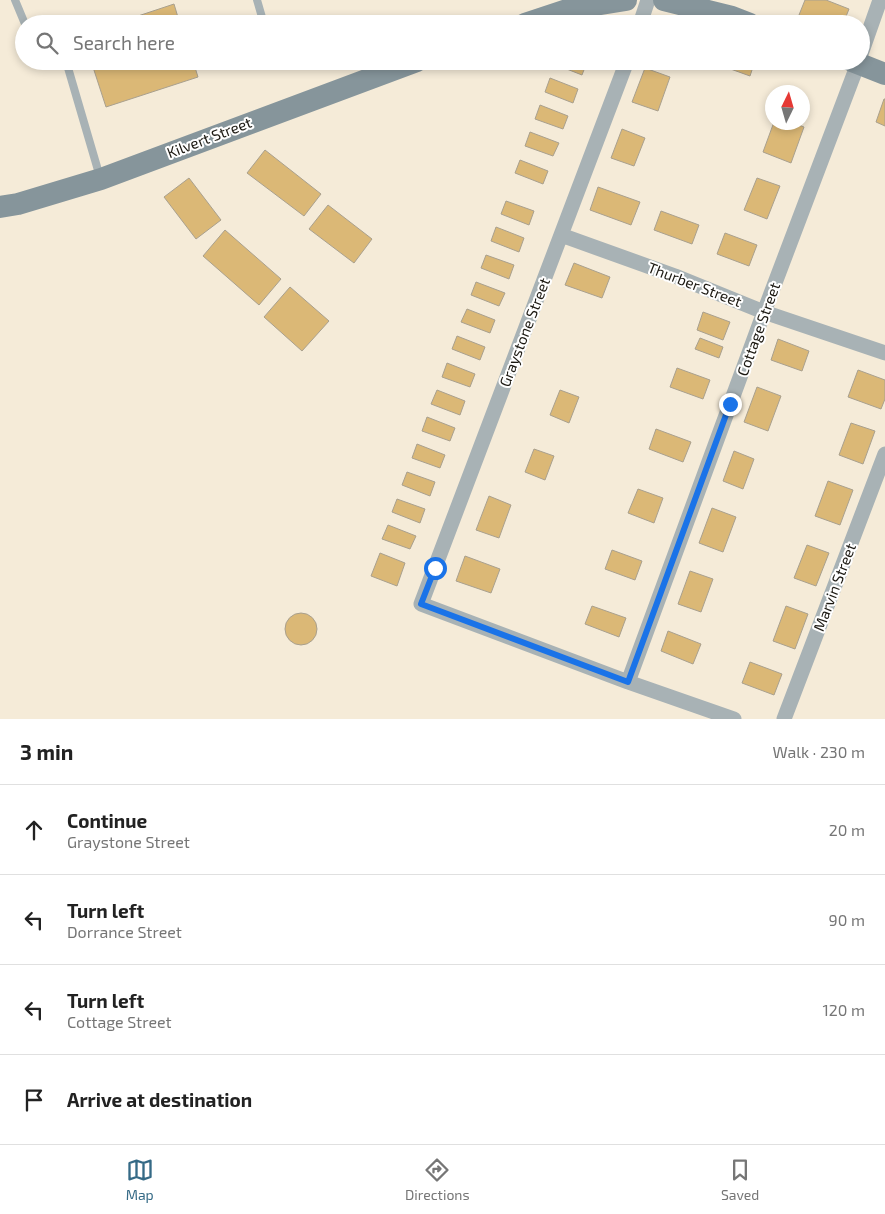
<!DOCTYPE html>
<html lang="en">
<head>
<meta charset="utf-8">
<style>
  body { margin:0; font-family:"Exo 2",sans-serif; background:#f6f6f6; color:#222 }
  .compass { position:absolute; left:765px; top:85px; width:45px; height:45px; border-radius:50%; background:#fff; box-shadow:0 2px 8px #0003; rotate:5deg }
  .stop { position:absolute; width:15px; height:15px; margin:-11px; border:4px solid #1a73e8; border-radius:50%; background:#fff }
  .stop.end { background:#1a73e8; border-color:#fff; box-shadow:0 1px 5px #0008 }
  .list { margin:0; padding:0; list-style:none }
  h2 { display:flex; justify-content:space-between; align-items:center; height:65px; margin:0; padding:0 20px; font-size:21px }
  h2 small { font-size:16px; font-weight:400; color:#767676 }
  .list li { display:grid; grid-template-columns:32px 1fr auto; gap:15px; align-items:center; box-sizing:border-box; height:90px; padding:0 20px; border-top:1px solid #e0e0e0 }
  .list b { display:block; font-size:19px; white-space:nowrap }
  .list p { margin:0; font-size:16px; white-space:nowrap; color:#767676 }
  .list em { font-size:16px; font-style:normal; color:#767676 }
  .icon { flex:none; width:28px; height:28px; fill:none; stroke:currentColor; stroke-width:2; stroke-linecap:round; stroke-linejoin:round }
  .map { position:relative; flex:none; width:885px; height:719px; overflow:hidden }
  .search { position:absolute; background:#fff; box-shadow:0 2px 8px #0003; left:15px; right:15px; top:15px; height:55px; display:flex; align-items:center; gap:12px; box-sizing:border-box; padding:0 18px; border-radius:28px; color:#767676; font-size:19px }
  .sheet { height:425px; background:#fff }
  nav { display:flex; justify-content:space-around; align-items:center; box-sizing:border-box; height:70px; border-top:1px solid #e0e0e0; background:#fff; font-size:14px; color:#767676 }
  nav a { display:grid; justify-items:center; gap:2px }
  nav .on { color:#356a86 }
  .map>svg:first-child { display:block }
  .building { fill:#dbb876; stroke:#a9a08e }
  .lines { fill:none; stroke-linecap:round; stroke-linejoin:round }
  .lane { stroke:#a8b2b5; stroke-width:8 }
  .street { stroke:#a8b2b5; stroke-width:15 }
  .secondary { stroke:#86959b; stroke-width:22 }
  .route { stroke:#1a73e8; stroke-width:6 }
  .labels { text-anchor:middle; dominant-baseline:central; stroke-width:4; stroke-linejoin:round; paint-order:stroke }
  .street-label { font-size:15px; fill:#1c1912; stroke:#fff }
</style>
</head>
<body>
<div class="map">
<svg width="885" height="719" viewBox="0 0 885 719">
  <rect width="100%" height="100%" fill="#f5ebd8"/>
  <!-- building -->
  <path class="building" d="M805 0H826L849 9 843 24H823L799 15Z
    M174 4 180 24H114Z
    M91 61H193L198 77 106 107Z
    M555 61H587V62L582 75 554 64Z
    M715 61H755L750 76 714 63Z
    M645 68 670 77 658 111 632 102Z
    M550 78 578 89 573 103 545 92Z
    M884 99H885V126L876 122Z
    M540 105 568 116 563 129 535 119Z
    M774 122H791L804 127 791 163 763 152Z
    M622 129 645 138 634 166 611 158Z
    M530 132 559 143 553 156 525 146Z
    M265 150 321 194 304 216 247 173Z
    M520 160 548 171 543 184 515 173Z
    M189 178 221 220 196 239 164 197Z
    M757 178 780 186 767 219 744 210Z
    M598 187 640 202 631 225 590 210Z
    M506 201 534 211 529 225 501 214Z
    M328 205 372 239 354 263 309 229Z
    M661 211 699 225 692 244 654 230Z
    M496 227 524 238 519 252 491 241Z
    M225 230 281 279 259 305 203 256Z
    M725 233 757 245 749 266 717 254Z
    M486 255 514 265 509 279 481 268Z
    M574 263 610 277 602 298 565 285Z
    M476 282 505 293 499 306 471 295Z
    M290 287 329 321 302 351 264 317Z
    M467 309 495 320 490 333 461 322Z
    M703 312 730 322 723 340 697 330Z
    M457 336 485 347 480 360 452 349Z
    M700 338 723 347 719 358 695 349Z
    M778 339 809 351 802 371 771 360Z
    M447 363 475 374 470 387 442 377Z
    M677 368 710 380 703 399 670 387Z
    M858 370 885 380V399L881 409 848 397Z
    M757 387 781 396 768 431 744 422Z
    M437 390 465 401 460 415 431 404Z
    M560 390 579 397 569 423 550 415Z
    M427 417 455 428 450 441 422 431Z
    M851 423 875 431 863 464 839 455Z
    M656 429 691 442 683 462 649 449Z
    M417 444 445 455 440 468 412 458Z
    M534 449 554 456 545 480 525 472Z
    M734 451 754 459 743 489 723 481Z
    M407 472 435 482 430 496 402 485Z
    M828 481 853 490 840 525 815 516Z
    M638 489 663 498 654 523 628 513Z
    M489 496 511 505 499 538 476 530Z
    M397 499 425 509 420 523 392 512Z
    M712 508 736 517 723 552 699 543Z
    M388 525 416 536 410 549 382 539Z
    M807 545 829 553 816 586 794 578Z
    M612 550 642 561 635 580 605 569Z
    M380 553 405 563 397 586 371 576Z
    M465 556 500 569 491 593 456 581Z
    M690 571 713 579 701 612 678 604Z
    M592 606 626 618 619 637 585 624Z
    M786 606 808 614 795 649 773 641Z
    M285 629a16 16 0 1 1 32 0a16 16 0 1 1-32 0Z
    M668 631 701 644 693 664 661 651Z
    M750 662 782 674 774 695 742 683Z"/>
  <g class="lines">
    <!-- lane -->
    <path class="lane" d="M15 0 25 24
      M257 0 264 24
      M66 61 100 177"/>
    <!-- street -->
    <path class="street" d="M640 24 648 0
      M861 54 880 0
      M627 61 421 604 628 682 734 719
      M561 235 675 276 764 312 885 353
      M628 682 764 312 859 61
      M784 719 885 454"/>
    <!-- secondary -->
    <path class="secondary" d="M664 0 732 17 750 24
      M525 24 570 9 626 0
      M852 61 885 74
      M0 207 18 204 101 179 417 61"/>
  </g>
  <g class="lines">
    <!-- route -->
    <path class="route" d="M435 568 421 604 628 682 730 404"/>
  </g>
  <g class="labels">
    <!-- street labels -->
    <g class="street-label">
      <text transform="translate(209 137) rotate(-21)">Kilvert Street</text>
      <text transform="translate(695 284) rotate(21)">Thurber Street</text>
      <text transform="translate(758 329) rotate(-70)">Cottage Street</text>
      <text transform="translate(524 332) rotate(-69)">Graystone Street</text>
      <text transform="translate(834 587) rotate(-69)">Marvin Street</text>
    </g>
  </g>
</svg>
<svg class="compass" viewBox="-18 -18 36 36"><path d="M0-13l5 13h-10z" fill="#e53935"/><path d="M0 13l5-13h-10z" fill="#767676"/></svg>
<div class="stop" style="left:435px;top:568px"></div>
<div class="stop end" style="left:730px;top:404px"></div>
<div class="search"><svg class="icon" aria-label="search" viewBox="0 0 24 24"><circle cx="10" cy="10" r="6"/><path d="M15 15l6 6"/></svg>Search here</div>
</div>
<section class="sheet">
<h2>3 min<small>Walk · 230 m</small></h2>
<ul class="list">
<li><svg class="icon" aria-label="ahead" viewBox="0 0 24 24"><path d="M12 20V5M6 11l6-6 6 6"/></svg><div><b>Continue</b><p>Graystone Street</p></div><em>20 m</em></li>
<li><svg class="icon" aria-label="left" viewBox="0 0 24 24"><path d="M17 20v-9H6M10 6l-5 5 5 5"/></svg><div><b>Turn left</b><p>Dorrance Street</p></div><em>90 m</em></li>
<li><svg class="icon" aria-label="left" viewBox="0 0 24 24"><path d="M17 20v-9H6M10 6l-5 5 5 5"/></svg><div><b>Turn left</b><p>Cottage Street</p></div><em>120 m</em></li>
<li><svg class="icon" aria-label="arrive" viewBox="0 0 24 24"><path d="M6 21V4h12l-3 4 3 4H6"/></svg><div><b>Arrive at destination</b></div></li>
</ul>
</section>
<nav>
<a class="on"><svg class="icon" aria-label="map" viewBox="0 0 24 24"><path d="M3 6l6-2 6 2 6-2v14l-6 2-6-2-6 2zM9 4v14M15 6v14"/></svg>Map</a>
<a><svg class="icon" aria-label="directions" viewBox="0 0 24 24"><path d="M12 3l9 9-9 9-9-9zM9 14v-3h6M13 9l2 2-2 2"/></svg>Directions</a>
<a><svg class="icon" aria-label="saved" viewBox="0 0 24 24"><path d="M7 4h10v16l-5-4-5 4z"/></svg>Saved</a>
</nav>
</body>
</html>
